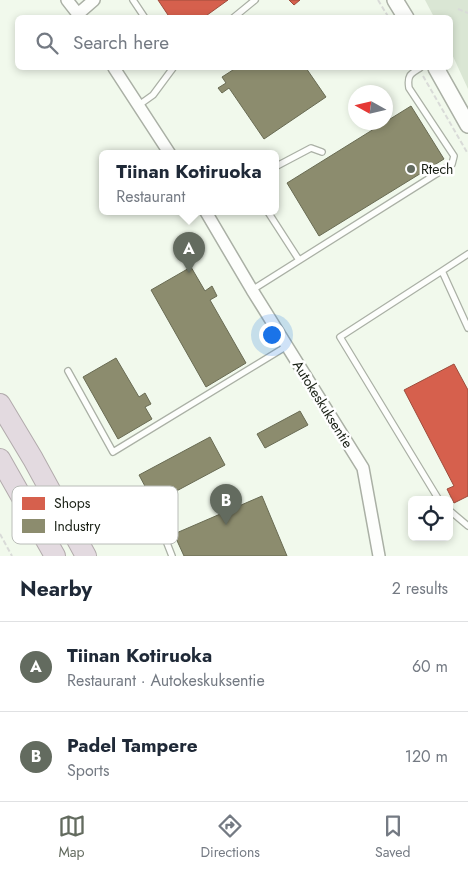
<!DOCTYPE html>
<html lang="en">
<head>
<meta charset="utf-8">
<style>
  body { margin:0; font-family:Jost,sans-serif; background:#f6f6f7; color:#1f2937 }
  .controls { position:absolute; right:15px; bottom:15px; display:grid; overflow:hidden; border-radius:8px; box-shadow:0 2px 8px #0003 }
  .controls button { width:45px; height:45px; display:grid; place-items:center; padding:0; border:0; border-bottom:1px solid #e0e1e3; background:#fff; color:#1f2937; font:25px sans-serif }
  .compass { position:absolute; left:348px; top:85px; width:45px; height:45px; border-radius:50%; background:#fff; box-shadow:0 2px 8px #0003; rotate:278deg }
  .you { position:absolute; left:271px; top:334px; width:18px; height:18px; margin:-12px; border:4px solid #fff; border-radius:50%; background:#1a73e8; box-shadow:0 0 0 8px #1a73e833 }
  .badge { display:grid; place-items:center; width:32px; height:32px; border-radius:50%; background:#636b5f; color:#fff; font-size:16px; font-weight:700 }
  .pin { position:absolute; translate:-50% -41px; filter:drop-shadow(0 1px 2px #0008) }
  .pin::after { content:''; position:absolute; top:26px; width:18px; height:15px; background:inherit; clip-path:polygon(0 0,100% 0,50% 100%) }
  .popup { position:absolute; left:99px; top:150px; width:180px; height:65px; box-sizing:border-box; display:grid; place-content:center; border-radius:8px; background:#fff; filter:drop-shadow(0 1px 4px #0005); font-size:16px; white-space:nowrap; color:#747a83 }
  .popup b { font-size:19px; color:#1f2937 }
  .popup::after { content:''; position:absolute; left:50%; top:100%; margin-left:-10px; border:10px solid transparent; border-top-color:#fff }
  .list { margin:0; padding:0; list-style:none }
  h2 { display:flex; justify-content:space-between; align-items:center; height:65px; margin:0; padding:0 20px; font-size:21px }
  h2 small { font-size:16px; font-weight:400; color:#747a83 }
  .list li { display:grid; grid-template-columns:32px 1fr auto; gap:15px; align-items:center; box-sizing:border-box; height:90px; padding:0 20px; border-top:1px solid #e0e1e3 }
  .list b { display:block; font-size:19px; white-space:nowrap }
  .list p { margin:0; font-size:16px; white-space:nowrap; color:#747a83 }
  .list em { font-size:16px; font-style:normal; color:#747a83 }
  .icon { flex:none; width:28px; height:28px; fill:none; stroke:currentColor; stroke-width:2; stroke-linecap:round; stroke-linejoin:round }
  .map { position:relative; flex:none; width:468px; height:556px; overflow:hidden }
  .search { position:absolute; background:#fff; box-shadow:0 2px 8px #0003; left:15px; right:15px; top:15px; height:55px; display:flex; align-items:center; gap:12px; box-sizing:border-box; padding:0 18px; border-radius:8px; color:#747a83; font-size:19px }
  .sheet { height:245px; background:#fff }
  nav { display:flex; justify-content:space-around; align-items:center; box-sizing:border-box; height:70px; border-top:1px solid #e0e1e3; background:#fff; font-size:14px; color:#747a83 }
  nav a { display:grid; justify-items:center; gap:2px }
  nav .on { color:#636b5f }
  .map>svg:first-child { display:block }
  .green { fill:#dae6d4 }
  .shops { fill:#d6604d; stroke:#9d4c3c }
  .industry { fill:#8c8c6e; stroke:#696b53 }
  .lines { fill:none; stroke-linecap:round; stroke-linejoin:round }
  .lane-casing { stroke:#aab0a5; stroke-width:8 }
  .street-casing { stroke:#aab0a5; stroke-width:14 }
  .secondary-casing { stroke:#aab0a5; stroke-width:18 }
  .highway-casing { stroke:#b2abac; stroke-width:22 }
  .path { stroke:#d9dbd8; stroke-width:2; stroke-dasharray:5 2.5; stroke-linecap:butt }
  .lane { stroke:#fdfefc; stroke-width:5.5 }
  .street { stroke:#fdfefc; stroke-width:11 }
  .secondary { stroke:#fdfefc; stroke-width:15 }
  .highway { stroke:#e3dae0; stroke-width:20 }
  .poi-dot { fill:#636b5f; stroke:#fff; stroke-width:2 }
  .labels { text-anchor:middle; dominant-baseline:central; stroke-width:5; stroke-linejoin:round; paint-order:stroke }
  .poi-label { font-size:14px; fill:#171e13; stroke:#fff; text-anchor:start }
  .street-label { font-size:14px; fill:#171e13; stroke:#fff }
  .key { fill:#fff; stroke:#b9bcb8; stroke-width:1 }
  .key-label { font-size:14px; fill:#171e13 }
</style>
</head>
<body>
<div class="map">
<svg width="468" height="556" viewBox="0 0 468 556">
  <rect width="100%" height="100%" fill="#f1f9ec"/>
  <!-- green -->
  <path class="green" d="M425 0H468V89L451 52 450 18 434 17Z"/>
  <!-- shops -->
  <path class="shops" d="M158 0H228L203 18H170Z
    M289 0H300L294 5Z
    M454 364 468 390V496L454 503 447 489 454 486 404 390Z"/>
  <!-- industry -->
  <path class="industry" d="M236 68H306L326 97 264 139 229 88 222 93 218 88 226 83 222 77Z
    M411 106 444 159 319 236 287 183Z
    M191 267 205 291 212 286 217 296 210 300 246 363 206 387 151 290Z
    M116 358 139 397 145 393 151 404 145 407 152 419 118 439 83 377Z
    M300 411 308 425 265 448 257 434Z
    M210 437 225 465 154 503 139 475Z
    M262 496 287 556H184L174 534Z"/>
  <g class="lines">
    <!-- lane casing -->
    <g class="lane-casing">
      <path id="lane" d="M133 0 145 18
        M233 18 255 0
        M139 105 153 95 173 68
        M275 167 311 148 322 152
        M268 212 299 260
        M468 254 442 271 468 328
        M252 290 452 164 454 156 409 88C407 76 410 74 420 68
        M68 371 113 452 287 346
        M439 500 340 337 442 271
        M449 510 468 526
        M163 533 172 556"/>
    </g>
    <!-- street casing -->
    <g class="street-casing">
      <path id="street" d="M67 0 81 18
        M78 14 94 0
        M114 68 170 154
        M206 212 252 290 363 468 379 556"/>
    </g>
    <!-- secondary casing -->
    <g class="secondary-casing">
      <path id="secondary" d="M395 0 406 18
        M436 68 468 125"/>
    </g>
    <!-- highway casing -->
    <g class="highway-casing">
      <path id="highway" d="M0 404 33 459 86 556
        M0 459 55 556"/>
    </g>
    <!-- path -->
    <path class="path" d="M378 0 389 18
      M458 9 468 13
      M423 76 468 154
      M0 534 12 556"/>
    <!-- lane -->
    <use href="#lane" class="lane"/>
    <!-- street -->
    <use href="#street" class="street"/>
    <!-- secondary -->
    <use href="#secondary" class="secondary"/>
    <!-- highway -->
    <use href="#highway" class="highway"/>
  </g>
  <!-- markers -->
  <circle class="poi-dot" cx="411" cy="169" r="5"/>
  <g class="labels">
    <!-- poi labels -->
    <g class="poi-label">
      <text x="421" y="169">Rtech</text>
    </g>
    <!-- street labels -->
    <g class="street-label">
      <text transform="translate(323 404) rotate(58)">Autokeskuksentie</text>
    </g>
  </g>
  <!-- legend -->
  <rect x="12" y="486" width="166" height="58" rx="8" class="key"/>
  <rect x="22" y="497" width="23" height="13" fill="#d6604d"/>
  <rect x="22" y="519" width="23" height="14" fill="#8c8c6e"/>
  <g class="key-label">
    <text x="54" y="508">Shops</text>
    <text x="54" y="531">Industry</text>
  </g>
</svg>
<div class="controls">
<button><svg class="icon" aria-label="locate" viewBox="0 0 24 24"><circle cx="12" cy="12" r="6"/><path d="M12 2v4M12 18v4M2 12h4M18 12h4"/></svg></button>
</div>
<svg class="compass" viewBox="-18 -18 36 36"><path d="M0-13l5 13h-10z" fill="#e53935"/><path d="M0 13l5-13h-10z" fill="#747a83"/></svg>
<div class="you"></div>
<div class="pin badge" style="left:189px;top:273px">A</div>
<div class="popup"><b>Tiinan Kotiruoka</b>Restaurant</div>
<div class="pin badge" style="left:226px;top:525px">B</div>
<div class="search"><svg class="icon" aria-label="search" viewBox="0 0 24 24"><circle cx="10" cy="10" r="6"/><path d="M15 15l6 6"/></svg>Search here</div>
</div>
<section class="sheet">
<h2>Nearby<small>2 results</small></h2>
<ul class="list">
<li><span class="badge">A</span><div><b>Tiinan Kotiruoka</b><p>Restaurant · Autokeskuksentie</p></div><em>60 m</em></li>
<li><span class="badge">B</span><div><b>Padel Tampere</b><p>Sports</p></div><em>120 m</em></li>
</ul>
</section>
<nav>
<a class="on"><svg class="icon" aria-label="map" viewBox="0 0 24 24"><path d="M3 6l6-2 6 2 6-2v14l-6 2-6-2-6 2zM9 4v14M15 6v14"/></svg>Map</a>
<a><svg class="icon" aria-label="directions" viewBox="0 0 24 24"><path d="M12 3l9 9-9 9-9-9zM9 14v-3h6M13 9l2 2-2 2"/></svg>Directions</a>
<a><svg class="icon" aria-label="saved" viewBox="0 0 24 24"><path d="M7 4h10v16l-5-4-5 4z"/></svg>Saved</a>
</nav>
</body>
</html>
